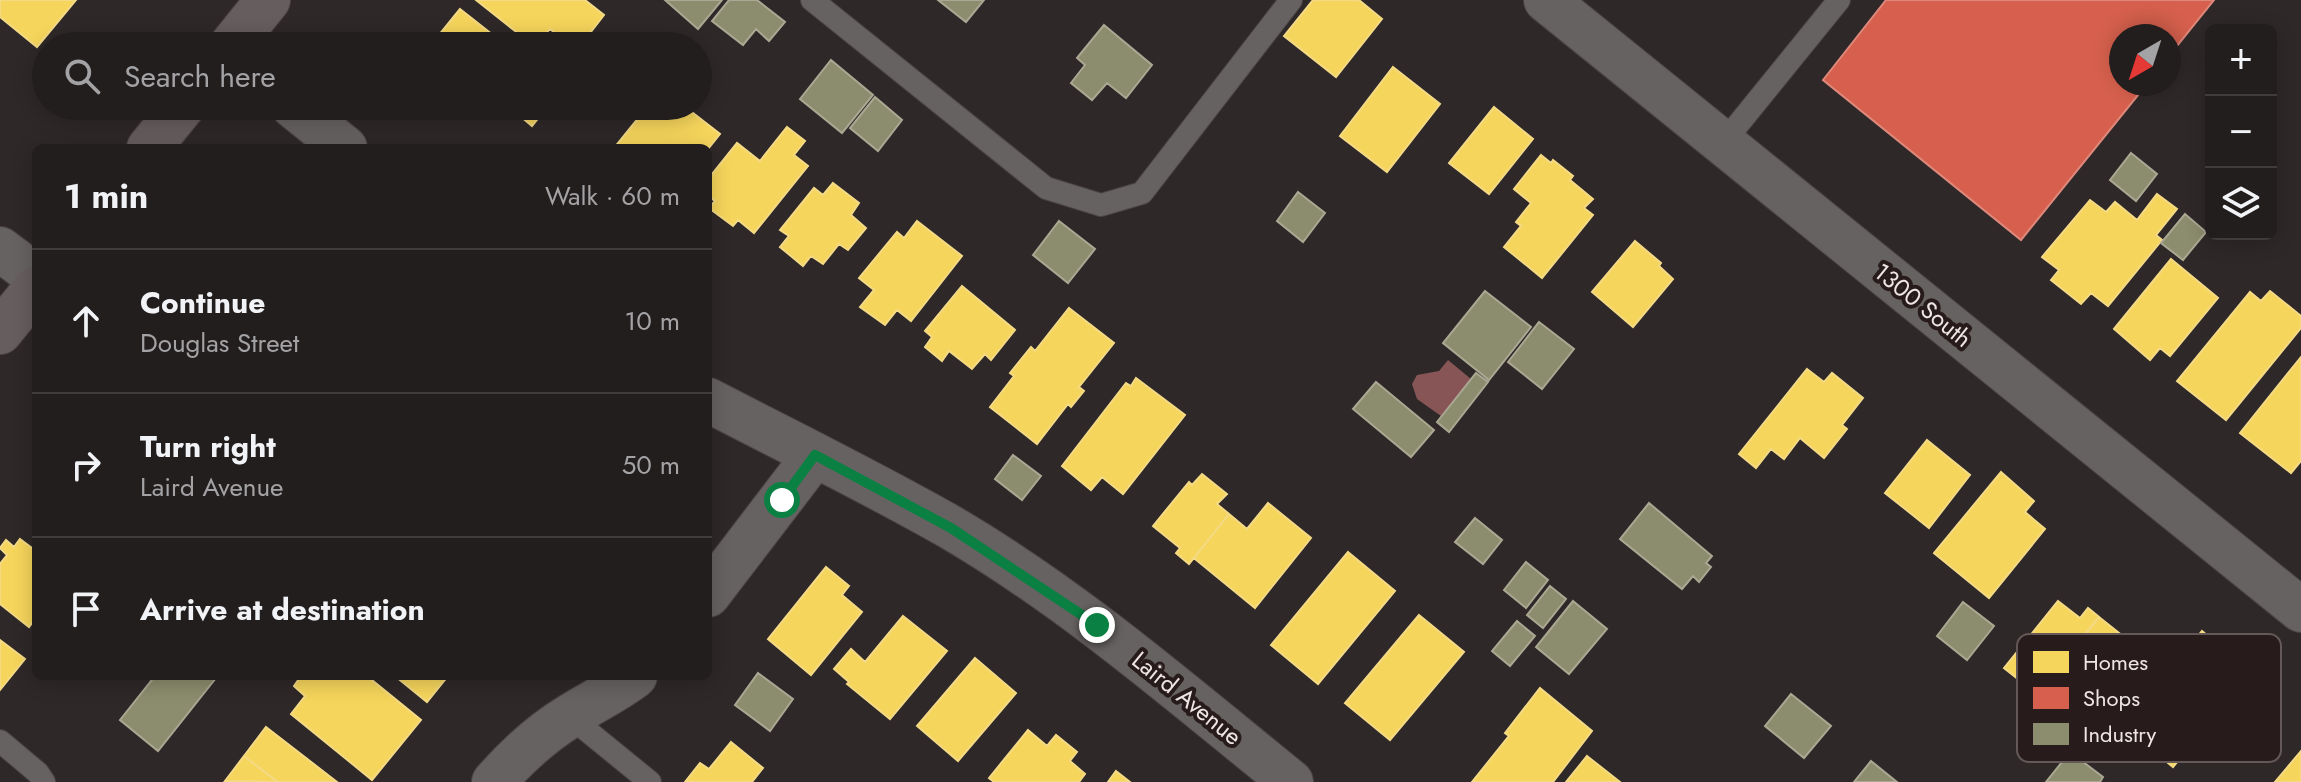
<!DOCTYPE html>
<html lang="en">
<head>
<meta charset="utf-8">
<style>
  body { margin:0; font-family:Jost,sans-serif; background:#2b2727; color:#f1f3f6 }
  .controls { position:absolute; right:24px; top:24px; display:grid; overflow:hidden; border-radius:12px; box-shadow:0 4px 20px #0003 }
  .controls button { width:72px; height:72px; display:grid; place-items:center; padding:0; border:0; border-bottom:2px solid #403c3c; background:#231e1e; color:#f1f3f6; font:40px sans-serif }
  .compass { position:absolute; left:2109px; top:24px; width:72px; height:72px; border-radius:50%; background:#231e1e; box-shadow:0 4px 20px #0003; rotate:219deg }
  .stop { position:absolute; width:24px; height:24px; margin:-18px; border:6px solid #0b8043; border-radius:50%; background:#fff }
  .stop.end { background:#0b8043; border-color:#fff; box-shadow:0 2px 8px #0008 }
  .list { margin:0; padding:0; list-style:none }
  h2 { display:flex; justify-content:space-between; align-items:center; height:104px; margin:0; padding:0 32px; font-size:34px }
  h2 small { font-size:26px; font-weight:400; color:#a3a2a4 }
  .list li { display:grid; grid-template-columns:52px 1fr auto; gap:24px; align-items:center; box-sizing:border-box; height:144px; padding:0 32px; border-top:2px solid #403c3c }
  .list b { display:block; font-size:30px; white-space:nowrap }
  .list p { margin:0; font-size:26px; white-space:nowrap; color:#a3a2a4 }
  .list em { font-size:26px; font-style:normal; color:#a3a2a4 }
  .icon { flex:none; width:44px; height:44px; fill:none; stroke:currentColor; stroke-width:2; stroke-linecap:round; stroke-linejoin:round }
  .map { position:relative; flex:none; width:2301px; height:782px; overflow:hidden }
  .search { position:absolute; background:#231e1e; box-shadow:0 4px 20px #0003; left:32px; top:32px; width:680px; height:88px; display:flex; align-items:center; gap:20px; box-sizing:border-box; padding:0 28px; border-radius:44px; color:#a3a2a4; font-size:30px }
  .panel { position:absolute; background:#231e1e; box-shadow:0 4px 20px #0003; left:32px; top:144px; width:680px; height:536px; border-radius:12px }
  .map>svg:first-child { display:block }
  .water { fill:#875556 }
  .homes { fill:#f6d55c; stroke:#f4da85; stroke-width:2 }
  .shops { fill:#d6604d; stroke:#de887b; stroke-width:2 }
  .industry { fill:#8c8c6e; stroke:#aaa792; stroke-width:2 }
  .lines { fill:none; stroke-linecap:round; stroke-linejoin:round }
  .service-casing { stroke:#4a4444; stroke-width:24 }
  .minor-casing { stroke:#4a4444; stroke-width:46 }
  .tertiary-casing { stroke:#4a4444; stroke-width:46 }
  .secondary-casing { stroke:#4a4444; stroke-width:46 }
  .service { stroke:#676262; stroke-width:22 }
  .minor { stroke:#676262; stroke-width:44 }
  .tertiary { stroke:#676262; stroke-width:44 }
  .secondary { stroke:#665e5e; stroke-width:44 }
  .route { stroke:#0b8043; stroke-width:10 }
  .labels { text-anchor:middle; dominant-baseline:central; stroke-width:8; stroke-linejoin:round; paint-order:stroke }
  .street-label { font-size:24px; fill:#efe5e5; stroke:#281b1b }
  .key { fill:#281b1b; stroke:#645858; stroke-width:2 }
  .key-label { font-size:22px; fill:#efe5e5 }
</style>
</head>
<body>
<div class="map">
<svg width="2301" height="782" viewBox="0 0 2301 782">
  <rect width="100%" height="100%" fill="#2f2828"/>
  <!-- water -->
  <path class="water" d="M1448 360 1471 379 1441 416 1417 399 1412 384 1417 375 1439 371Z"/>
  <!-- homes -->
  <path class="homes" d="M0 0H76L37 47 0 17Z
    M476 0H585L604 15 580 46H571L550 29 534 46Z
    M1313 0H1359L1382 19 1336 77 1284 36Z
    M460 9 507 46H430Z
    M1393 67 1440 104 1387 172 1340 136Z
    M492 106H548L532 126 513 110 508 118Z
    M648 106H684L720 134 708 149 614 148Z
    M1494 107 1533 139 1489 194 1449 163Z
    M787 127 805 141 794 155 808 166 754 233 738 220 733 226 709 208 715 201 708 196V179L737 143 760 161Z
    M1541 155 1551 163 1553 160 1573 176 1570 180 1593 199 1584 208 1593 215 1542 278 1504 247 1521 226 1516 222 1531 203 1514 189Z
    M833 183 859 203 851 215 866 228 848 250 839 244 823 264 811 256 803 266 780 247 789 236 780 230 814 188 823 195Z
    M2157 194 2177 209 2156 235 2162 240 2108 306 2091 293 2081 304 2051 280 2059 270 2042 257 2090 200 2106 212 2115 202 2137 220Z
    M917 221 962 256 911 321 897 310 885 325 860 307 874 290 859 278 897 232 904 238Z
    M1635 241 1661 263 1659 266 1673 279 1633 327 1592 292Z
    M2171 259 2218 298 2170 356 2160 348 2150 360 2114 329Z
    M962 286 1015 330 991 360 985 354 972 369 949 351 942 361 925 347 932 337 925 331Z
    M2270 291 2301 316V328L2226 420 2177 381 2250 292 2261 301Z
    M1069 308 1114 343 1079 387 1084 391 1071 407 1068 404 1037 444 990 407 1014 376 1010 373 1031 347 1035 351Z
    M2301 357V461L2291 473 2240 433Z
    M1807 369 1824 382 1832 373 1863 398 1842 425 1847 429 1824 458 1800 438 1784 459 1771 449 1756 468 1739 454Z
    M1136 378 1185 415 1123 494 1102 477 1091 490 1062 466 1126 383 1131 386Z
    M1927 440 1970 475 1929 528 1885 493Z
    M2001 472 2034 501 2025 512 2045 529 1989 598 1934 553Z
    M1202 474 1227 494 1217 504 1229 514 1189 564 1176 553 1180 548 1153 526 1189 482 1192 485Z
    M1268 503 1311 538 1255 608 1194 558 1229 514 1247 529Z
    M20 539 36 551V618L29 627 0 604V564L7 555 0 548 6 540 14 547Z
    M1348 552 1395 591 1318 684 1271 645Z
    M826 567 849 586 842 595 862 612 811 675 768 639Z
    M2058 601 2080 618 2088 608 2099 617 2037 694 2004 668Z
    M1419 615 1464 652 1390 740 1345 703Z
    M903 616 947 651 890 719 847 684 849 682 834 669 851 649 865 662Z
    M2099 617 2129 641 2095 684 2101 689 2088 705 2083 701 2069 719 2037 694Z
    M2202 631 2251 672 2173 767 2124 727Z
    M0 640 25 659 0 690Z
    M975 658 1016 693 958 761 917 726Z
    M301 676H367L421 720 372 780 291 714 305 696 294 686Z
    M395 676H448L427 702Z
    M1540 688 1592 731 1553 782H1472L1509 736 1505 733Z
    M266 727 337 782H278L244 756Z
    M1028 730 1047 746 1056 735 1077 752 1070 761 1085 774 1079 782H994L989 778Z
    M731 742 763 768 752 782H685L700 763 709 769Z
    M2301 751V782H2275Z
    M244 756 278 782 225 781Z
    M1587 756 1620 782H1566Z
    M1116 771 1130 782H1108Z"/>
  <!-- shops -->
  <path class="shops" d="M1886 0H2214L2169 56V36H2121V84H2147L2021 240 1823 80Z"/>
  <!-- industry -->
  <path class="industry" d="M665 0H722L698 29Z
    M729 0H757L785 22 769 41 756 29 743 45 712 21Z
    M938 0H984L966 22Z
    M1104 25 1152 65 1126 98 1107 83 1092 100 1071 83 1085 65 1077 58Z
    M831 60 873 95 842 133 800 99Z
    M875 97 902 120 878 151 850 128Z
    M2131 153 2157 174 2136 201 2110 180Z
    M1298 192 1325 213 1303 242 1277 221Z
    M2185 214 2206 232 2183 260 2161 243Z
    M1059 221 1095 249 1068 283 1033 255Z
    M1485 291 1531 327 1489 380 1443 343Z
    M1539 322 1574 349 1542 389 1508 362Z
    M1476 373 1488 382 1449 432 1437 422Z
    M1376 382 1434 430 1411 457 1353 409Z
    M1013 455 1041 476 1022 500 995 479Z
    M1649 503 1712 556 1706 563 1711 567 1699 582 1693 576 1682 589 1620 539Z
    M1475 518 1502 540 1483 564 1455 542Z
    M1526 562 1548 580 1526 608 1504 590Z
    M1550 586 1566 599 1543 628 1527 615Z
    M1573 601 1607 629 1569 674 1536 647Z
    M1963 602 1994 626 1967 660 1937 636Z
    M1517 621 1535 636 1510 666 1492 651Z
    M758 673 793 699 770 731 735 705Z
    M155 676 216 678 158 751 120 720Z
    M1791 694 1831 726 1804 758 1765 726Z
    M2070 752 2103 777 2100 782H2046Z
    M1871 761 1897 782H1854Z"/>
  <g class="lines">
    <!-- service casing -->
    <g class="service-casing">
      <path id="service" d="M812 0 1046 188 1101 205 1142 193 1291 0
        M1723 143 1839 0
        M569 716 650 782
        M0 741 38 773 44 782"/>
    </g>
    <!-- minor casing -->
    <g class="minor-casing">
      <path id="minor" d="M293 106 345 148
        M0 249 36 276
        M708 400C789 442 871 482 950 527 1073 599 1181 693 1291 782
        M708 595 815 455
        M494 782C516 757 542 733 570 716 592 702 614 692 635 676"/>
    </g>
    <!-- tertiary casing -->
    <g class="tertiary-casing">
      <path id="tertiary" d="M1546 0 2301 610"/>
    </g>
    <!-- secondary casing -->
    <g class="secondary-casing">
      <path id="secondary" d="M231 46 268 0
        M149 148 183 106
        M0 332 36 288"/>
    </g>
    <!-- service -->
    <use href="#service" class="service"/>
    <!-- minor -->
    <use href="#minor" class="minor"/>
    <!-- tertiary -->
    <use href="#tertiary" class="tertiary"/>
    <!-- secondary -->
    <use href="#secondary" class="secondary"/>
  </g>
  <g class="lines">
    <!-- route -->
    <path class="route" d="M782 500 815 455 951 528 1097 625"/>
  </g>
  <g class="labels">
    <!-- street labels -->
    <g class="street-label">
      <text transform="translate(1923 305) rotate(39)">1300 South</text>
      <text transform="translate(1187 698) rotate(39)">Laird Avenue</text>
    </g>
  </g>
  <!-- legend -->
  <rect x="2017" y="634" width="264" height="128" rx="12" class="key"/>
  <rect x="2033" y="651" width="36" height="22" fill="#f6d55c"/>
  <rect x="2033" y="687" width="36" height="22" fill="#d6604d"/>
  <rect x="2033" y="723" width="36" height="22" fill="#8c8c6e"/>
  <g class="key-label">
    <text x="2083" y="670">Homes</text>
    <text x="2083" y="706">Shops</text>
    <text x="2083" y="742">Industry</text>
  </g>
</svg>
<div class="controls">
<button>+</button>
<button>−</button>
<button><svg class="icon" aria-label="layers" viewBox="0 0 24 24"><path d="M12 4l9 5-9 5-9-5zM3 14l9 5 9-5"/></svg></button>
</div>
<svg class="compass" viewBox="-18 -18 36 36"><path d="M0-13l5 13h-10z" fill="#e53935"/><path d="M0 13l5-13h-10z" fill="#a3a2a4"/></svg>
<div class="stop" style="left:782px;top:500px"></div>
<div class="stop end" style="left:1097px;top:625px"></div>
<div class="search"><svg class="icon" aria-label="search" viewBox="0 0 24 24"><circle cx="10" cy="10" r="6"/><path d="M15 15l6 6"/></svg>Search here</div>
<section class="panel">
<h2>1 min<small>Walk · 60 m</small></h2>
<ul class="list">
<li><svg class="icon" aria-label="ahead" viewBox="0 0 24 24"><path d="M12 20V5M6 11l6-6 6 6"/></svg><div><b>Continue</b><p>Douglas Street</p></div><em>10 m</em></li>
<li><svg class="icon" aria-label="right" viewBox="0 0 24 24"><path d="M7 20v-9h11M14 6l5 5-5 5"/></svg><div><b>Turn right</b><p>Laird Avenue</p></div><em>50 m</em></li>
<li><svg class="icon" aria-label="arrive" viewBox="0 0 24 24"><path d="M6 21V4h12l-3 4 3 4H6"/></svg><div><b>Arrive at destination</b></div></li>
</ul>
</section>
</div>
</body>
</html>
